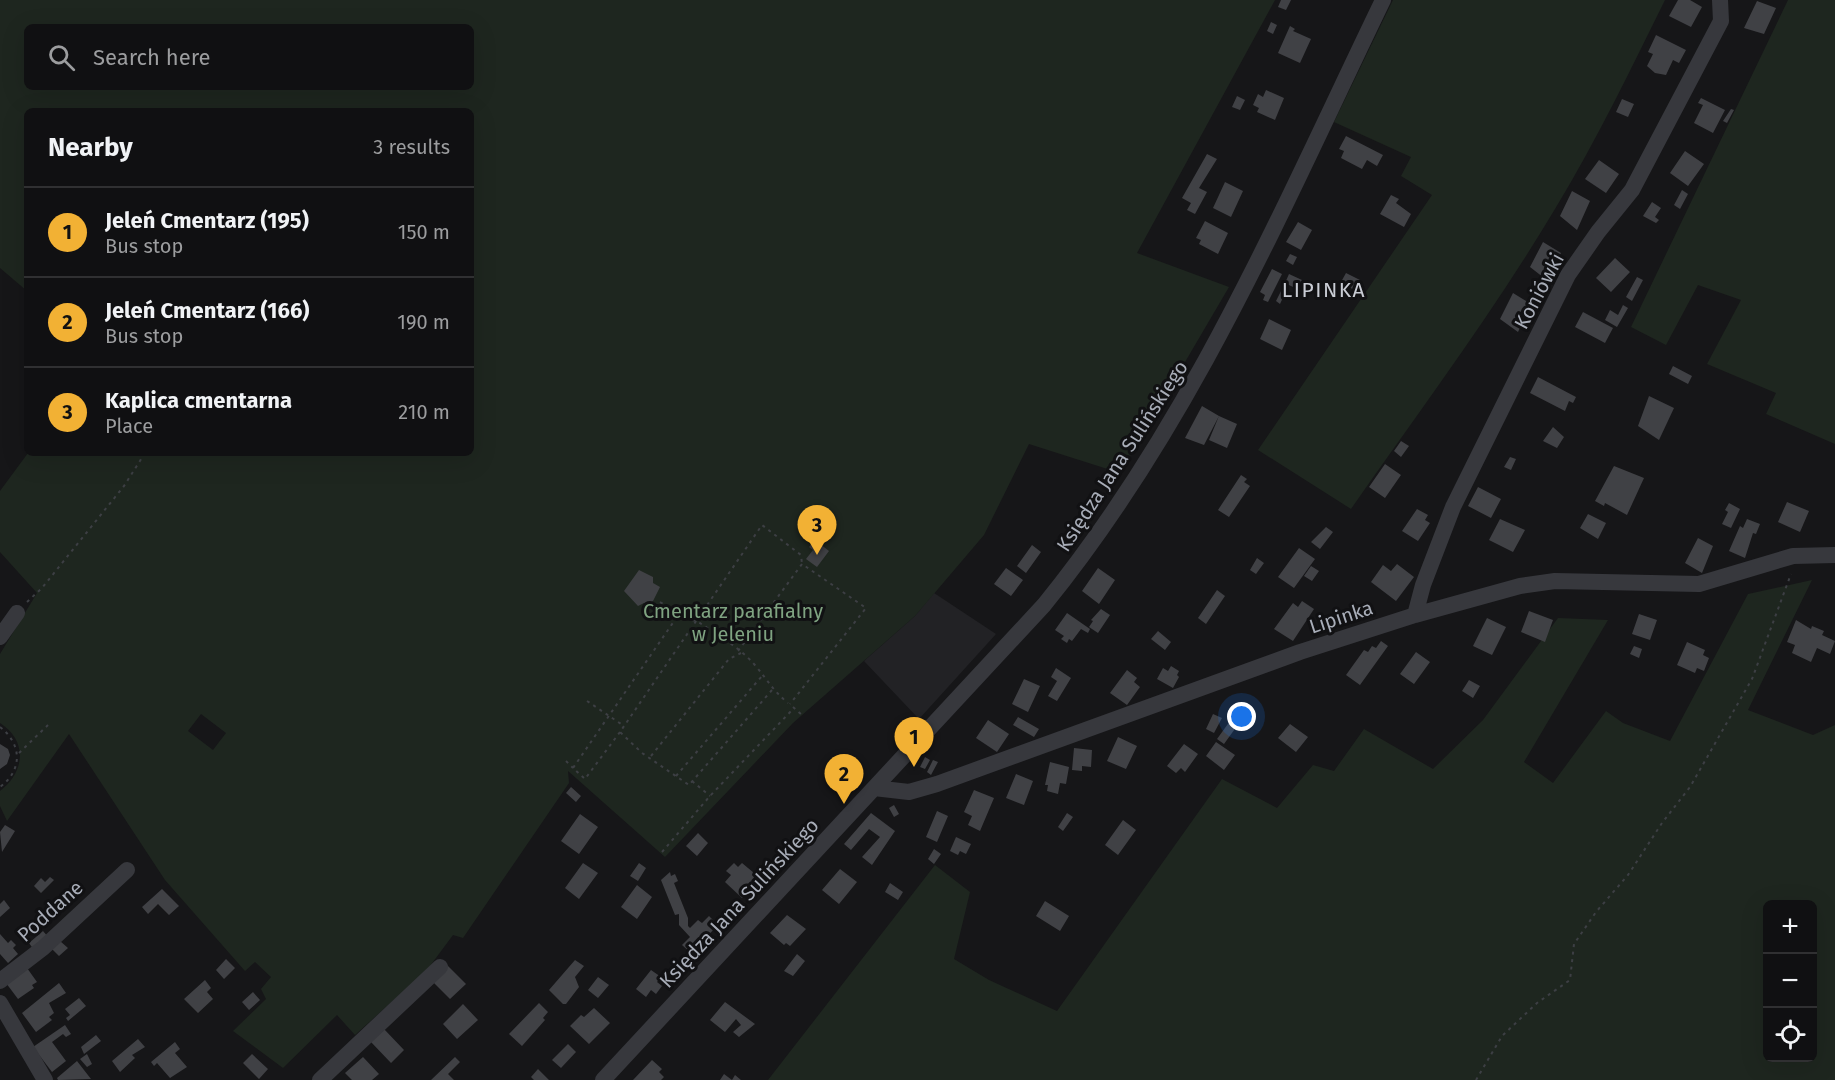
<!DOCTYPE html>
<html lang="en">
<head>
<meta charset="utf-8">
<style>
  body { margin:0; font-family:"Fira Sans",sans-serif; background:#19191b; color:#f1f3f6 }
  .controls { position:absolute; right:18px; bottom:18px; display:grid; overflow:hidden; border-radius:9px; box-shadow:0 6px 24px #0002 }
  .controls button { width:54px; height:54px; display:grid; place-items:center; padding:0; border:0; border-bottom:2px solid #303032; background:#101012; color:#f1f3f6; font:30px sans-serif }
  .you { position:absolute; left:1242px; top:717px; width:21px; height:21px; margin:-15px; border:4px solid #fff; border-radius:50%; background:#1a73e8; box-shadow:0 0 0 9px #1a73e833 }
  .badge { display:grid; place-items:center; width:39px; height:39px; border-radius:50%; background:#f2b134; color:#111; font-size:20px; font-weight:700 }
  .pin { position:absolute; translate:-50% -50px; filter:drop-shadow(0 2px 3px #0008) }
  .pin::after { content:''; position:absolute; top:32px; width:21px; height:18px; background:inherit; clip-path:polygon(0 0,100% 0,50% 100%) }
  .list { margin:0; padding:0; list-style:none }
  h2 { display:flex; justify-content:space-between; align-items:center; height:78px; margin:0; padding:0 24px; font-size:26px }
  h2 small { font-size:20px; font-weight:400; color:#9c9d9f }
  .list li { display:grid; grid-template-columns:39px 1fr auto; gap:18px; align-items:center; box-sizing:border-box; height:90px; padding:0 24px; border-top:2px solid #303032 }
  .list b { display:block; font-size:22px; white-space:nowrap }
  .list p { margin:0; font-size:20px; white-space:nowrap; color:#9c9d9f }
  .list em { font-size:20px; font-style:normal; color:#9c9d9f }
  .icon { flex:none; width:33px; height:33px; fill:none; stroke:currentColor; stroke-width:2; stroke-linecap:round; stroke-linejoin:round }
  .map { position:relative; flex:none; width:1835px; height:1080px; overflow:hidden }
  .search { position:absolute; background:#101012; box-shadow:0 6px 24px #0002; left:24px; top:24px; width:450px; height:66px; display:flex; align-items:center; gap:15px; box-sizing:border-box; padding:0 21px; border-radius:9px; color:#9c9d9f; font-size:22px }
  .panel { position:absolute; background:#101012; box-shadow:0 6px 24px #0002; left:24px; top:108px; width:450px; height:348px; border-radius:9px }
  .map>svg:first-child { display:block }
  .built { fill:#222225 }
  .green { fill:#1e261f; fill-rule:evenodd }
  .building { fill:#404145 }
  .lines { fill:none; stroke-linecap:round; stroke-linejoin:round }
  .path { stroke:#3d3f44; stroke-width:2; stroke-dasharray:3 4.5; stroke-linecap:butt }
  .minor { stroke:#37383d; stroke-width:16 }
  .labels { text-anchor:middle; dominant-baseline:central; stroke-width:6; stroke-linejoin:round; paint-order:stroke }
  .street-label { font-size:20px; fill:#a8adb8; stroke:#111113 }
  .park-label { font-size:20px; fill:#7fa381; stroke:#111113 }
  .neighbourhood-label { font-size:21px; letter-spacing:1.5px; fill:#c9ccd4; stroke:#111113 }
</style>
</head>
<body>
<div class="map">
<svg width="1835" height="1080" viewBox="0 0 1835 1080">
  <rect width="100%" height="100%" fill="#161618"/>
  <!-- built -->
  <path class="built" d="M934 593 996 634 919 719 864 661 915 616Z"/>
  <!-- green -->
  <path class="green" d="M0 0H1275L1137 253 1229 287 1120 473 1029 444 984 535 915 616 793 723 665 857 568 771 569 783 463 938 453 935 427 970 355 1035 337 1015 283 1068 233 1031 266 999 261 989 271 977 255 962 245 971 165 880 69 734 7 821 0 806V791C25 772 28 741 0 723V654L37 593 0 552V491L28 453H471V111H27V291L0 268ZM27 27H471V87H27ZM201 714 226 733 213 750 188 731Z
    M1393 0H1665C1630 71 1596 141 1555 209 1493 313 1420 410 1351 509L1258 450 1432 195 1401 176 1411 157 1334 122Z
    M1788 0H1835V444L1766 414 1776 393 1707 364 1741 300 1698 285 1666 345 1631 327Z
    M1812 580 1748 710 1813 735 1835 725V1080H768L935 865 970 892 954 959 989 980 1057 1011 1222 779 1277 808 1313 765 1334 771 1364 729 1433 769 1483 720 1558 618 1608 620 1524 762 1553 783 1606 711 1623 723 1670 741 1748 594ZM1768 904H1812V1058H1768Z"/>
  <!-- building -->
  <path class="building" d="M1281 0H1291L1286 10 1278 7Z
    M1678 0H1690L1702 7 1691 27 1669 16Z
    M1757 1 1776 8 1764 34 1744 28Z
    M1271 22 1277 25 1273 34 1267 31Z
    M1290 26 1295 29 1293 31 1311 39 1300 63 1278 53Z
    M1656 35 1686 50 1679 63 1673 60 1666 75 1655 73 1647 66 1653 54 1648 52Z
    M1266 90 1284 98 1275 120 1257 112 1259 108 1253 105 1258 94 1263 97Z
    M1237 96 1245 100 1240 110 1232 107Z
    M1701 98 1725 110 1713 133 1694 123 1703 105 1698 103Z
    M1622 99 1634 104 1628 117 1616 112Z
    M1731 109 1734 110 1727 123 1723 121Z
    M1346 136 1383 155 1377 166 1367 160 1362 169 1341 158 1344 151 1339 149Z
    M1685 151 1704 164 1688 186 1670 173Z
    M1207 154 1217 159 1199 188 1207 192 1195 214 1187 210 1191 203 1182 198Z
    M1599 160 1619 174 1606 193 1585 179Z
    M1225 182 1243 191 1231 217 1213 208Z
    M1682 190 1688 194 1680 209 1674 205Z
    M1572 191 1590 201 1577 230 1560 216Z
    M1391 195 1399 199 1396 203 1411 214 1404 227 1380 214Z
    M1652 202 1661 208 1655 217 1659 220 1656 223 1643 216Z
    M1205 221 1228 233 1218 254 1199 244 1201 240 1196 238Z
    M1298 222 1312 230 1301 250 1286 242Z
    M1543 242 1561 253 1548 281 1530 267Z
    M1290 254 1297 257 1293 265 1286 261Z
    M1615 258 1630 272 1611 292 1596 278Z
    M1272 269 1282 274 1268 302 1263 300 1265 295 1260 292Z
    M1346 273 1360 280 1354 290 1341 282Z
    M1289 274 1302 280 1297 289 1285 283Z
    M1637 277 1643 280 1632 301 1626 297Z
    M1282 289 1286 291 1280 304 1276 301Z
    M1513 293 1531 304 1518 332 1500 319Z
    M1623 305 1628 308 1617 327 1605 320 1610 310 1618 315Z
    M1583 312 1613 328 1605 343 1575 327Z
    M1269 319 1291 330 1282 350 1260 339Z
    M1673 366 1692 376 1688 384 1669 374Z
    M1538 377 1576 397 1573 403 1569 401 1565 411 1530 393Z
    M1649 396 1674 408 1659 440 1638 426Z
    M1202 406 1219 416 1204 445 1185 438Z
    M1219 416 1237 424 1227 448 1209 440Z
    M1553 427 1564 437 1557 448 1543 441Z
    M1401 441 1409 446 1401 457 1394 451Z
    M1510 457 1516 459 1511 470 1504 467Z
    M1385 464 1401 475 1385 498 1369 487Z
    M1614 466 1644 478 1627 515 1605 503 1604 506 1595 501Z
    M1241 475 1247 479 1244 482 1250 486 1229 517 1218 510Z
    M1478 487 1501 499 1491 518 1468 506Z
    M1787 502 1809 511 1800 532 1778 522Z
    M1729 503 1740 509 1731 528 1722 524 1728 512 1725 510Z
    M1417 509 1428 515 1425 520 1430 523 1418 541 1402 531Z
    M1588 514 1606 523 1598 539 1580 528Z
    M1500 519 1525 530 1513 552 1489 540Z
    M1747 519 1760 524 1756 534 1753 533 1745 558 1729 551 1740 526 1743 528Z
    M1326 527 1333 532 1320 549 1311 542Z
    M1698 538 1713 546 1702 573 1685 563Z
    M815 540 829 551 817 567 806 559 813 550 809 547Z
    M1032 545 1041 552 1026 573 1017 566Z
    M1299 548 1315 559 1294 588 1278 577Z
    M1257 558 1264 563 1256 574 1250 570Z
    M1397 564 1414 577 1396 601 1371 582 1383 565 1391 571Z
    M1311 566 1319 571 1312 581 1304 576Z
    M1006 568 1023 580 1011 596 994 584Z
    M1098 568 1115 580 1099 604 1082 591Z
    M639 570 653 577V583L660 587 653 601 647 606 644 603 638 606 624 591Z
    M1217 590 1225 596 1206 624 1198 618Z
    M1302 601 1314 609 1293 641 1274 629 1293 603 1298 607Z
    M1101 609 1110 615 1098 633 1089 627 1093 621 1091 620Z
    M1529 611 1553 620 1545 642 1521 632Z
    M1067 613 1090 629 1088 633 1081 629 1072 641 1069 639 1067 643 1061 639 1064 636 1055 630Z
    M1639 614 1657 620 1650 640 1632 634Z
    M1487 618 1506 627 1492 655 1473 646Z
    M1796 620 1811 629 1812 626 1824 631 1822 635 1835 641 1830 654 1817 648 1811 662 1792 653 1795 645 1787 642Z
    M1158 631 1171 642 1165 650 1151 639Z
    M1381 641 1388 646 1360 685 1346 675 1364 650 1368 652 1372 646 1376 648Z
    M1687 642 1705 650 1703 655 1709 658 1704 671 1697 668 1695 673 1677 665Z
    M1634 646 1642 649 1639 658 1630 654Z
    M1416 652 1430 662 1414 684 1400 674Z
    M1171 666 1179 671 1177 675 1179 677 1173 688 1157 679 1163 668 1168 671Z
    M1056 668 1071 678 1057 701 1048 696 1057 681 1051 677Z
    M1127 670 1137 678 1134 682 1140 687 1127 705 1110 693Z
    M1024 679 1040 686 1028 712 1012 704Z
    M1469 680 1480 686 1473 698 1462 691Z
    M1213 714 1222 718 1214 733 1206 729Z
    M1018 717 1039 729 1034 737 1013 725Z
    M988 720 1009 734 997 752 976 738Z
    M1230 721 1237 726 1224 744 1217 739Z
    M1290 724 1308 737 1296 752 1278 738Z
    M1118 737 1137 746 1126 769 1107 761Z
    M1216 742 1235 755 1224 770 1206 756Z
    M0 744 8 749 10 755 7 764 0 769Z
    M1184 744 1198 754 1185 772 1181 768 1176 773 1167 766Z
    M1074 748 1092 750 1091 767 1082 766V771L1072 770Z
    M925 757 930 760 925 769 920 767Z
    M933 760 938 762 931 775 927 772Z
    M1050 762 1069 767 1066 784 1060 783 1058 794 1047 791 1048 785H1045Z
    M1016 774 1033 781 1024 805 1006 798Z
    M571 787 581 796 576 802 566 793Z
    M974 790 994 798 980 831 968 825 972 816 964 812Z
    M894 805 899 814 894 817 889 808Z
    M937 811 948 816 937 842 926 837Z
    M871 813 895 831 872 865 862 857 880 837 869 829 851 850 844 844Z
    M1067 813 1073 817 1063 831 1058 827Z
    M580 814 598 827 579 854 561 841Z
    M1123 820 1136 830 1118 855 1105 845Z
    M5 825 15 831 2 852 0 832Z
    M698 833 708 843 697 856 686 846Z
    M956 837 971 844 966 854 960 851 958 855 950 851Z
    M934 849 941 854 934 864 928 859Z
    M583 863 598 873 579 899 565 888Z
    M639 863 646 868 638 881 630 876Z
    M734 863 738 867 742 863 760 878 742 898 725 882 731 875 726 871Z
    M840 869 857 882 839 904 822 890Z
    M670 872 671 876 675 874 678 881 674 883 688 918V926L690 928 698 920 702 923 709 916 718 925 691 953 682 945 690 937 679 925V914L675 915 661 880Z
    M50 877 54 880 41 893 34 886 41 878 45 882Z
    M890 883 903 892 898 900 885 892Z
    M637 885 652 897 637 919 621 907Z
    M162 889 179 906 169 915 158 904 148 914 142 907Z
    M4 900 10 908 0 917V904Z
    M1045 901 1069 916 1060 931 1036 916Z
    M787 915 806 929 790 946 786 943 784 945 770 933Z
    M43 931 49 938 34 950 29 943Z
    M0 934 8 943 11 940 16 945 13 948 18 954 8 963 0 954Z
    M60 941 68 948 59 956 52 949Z
    M797 954 805 961 793 976 784 971Z
    M226 959 235 968 224 979 216 970Z
    M575 960 584 966 575 977 579 987 566 1004H563L549 990Z
    M447 965 466 984 450 999 432 981Z
    M27 968 37 982 32 985 34 988 18 999 6 983Z
    M651 970 661 977 657 982 662 986 656 994 651 990 646 997 636 989Z
    M598 977 609 985 598 998 588 990Z
    M205 980 211 988 207 992 213 999 198 1013 184 999Z
    M59 983 66 993 49 1003 54 1013 49 1017 52 1020 36 1032 22 1013Z
    M253 992 260 1000 249 1010 242 1002Z
    M79 998 86 1006 68 1021 66 1018 70 1015 65 1009Z
    M725 1002 755 1024 739 1037 733 1032 741 1025 736 1019 725 1032 710 1020Z
    M539 1003 548 1012 543 1018 545 1020 522 1046 509 1034Z
    M463 1004 478 1020 457 1039 443 1024Z
    M594 1008 610 1023 589 1044 570 1026 581 1015 584 1017Z
    M65 1025 71 1034 66 1037 63 1034 52 1042 66 1061 52 1072 33 1047Z
    M384 1029 404 1050 391 1063 371 1042Z
    M96 1035 101 1041 84 1054 81 1047Z
    M138 1039 145 1047 132 1055 135 1058 120 1072 112 1061Z
    M175 1042 180 1049 175 1053 187 1067 170 1078 157 1063 154 1066 151 1062Z
    M568 1044 576 1052 561 1068 552 1060Z
    M87 1054 92 1064 87 1067 80 1059Z
    M252 1054 268 1069 259 1079 243 1063Z
    M363 1057 379 1074 372 1080H352L345 1073Z
    M455 1057 460 1062 448 1074 454 1080H431Z
    M652 1060 662 1069 659 1072 664 1077 661 1080H633Z
    M77 1061 91 1079 58 1080 57 1078Z
    M538 1069 549 1080H534L531 1077Z
    M724 1074 732 1080 735 1075 741 1080H720Z"/>
  <g class="lines">
    <!-- path -->
    <path class="path" d="M27 602 42 588 124 486 145 453
      M660 602 690 620 697 621C716 634 739 647 754 664 767 679 773 691 788 703
      M738 651 802 564 866 608 790 704
      M772 690 689 785 642 753 620 732 762 525 801 555 802 564
      M587 701 624 726
      M793 707 802 715
      M0 727C22 744 23 770 0 787
      M620 732 585 779 573 768 679 614
      M19 753 48 725
      M651 756 729 659 741 653
      M566 761 573 768
      M676 776 762 676
      M692 781 710 796
      M662 852 710 796 794 708
      M1476 1080 1502 1036 1537 1003 1570 980 1574 944 1596 912 1628 875 1662 823 1690 787 1752 679 1791 574"/>
    <!-- minor -->
    <path class="minor" d="M1415 615 1423 585 1453 507 1568 275 1598 232 1632 190 1721 21 1720 0
      M0 637 17 613
      M874 788 909 792 937 784 1300 652 1415 615 1520 586 1555 581 1699 584 1793 556 1835 555
      M0 981 43 948 127 870
      M0 1003 45 1080
      M320 1080 440 967
      M603 1080 1044 605C1192 423 1282 209 1383 0"/>
  </g>
  <g class="labels">
    <!-- street labels -->
    <g class="street-label">
      <text transform="translate(1539 291) rotate(-62)">Koniówki</text>
      <text transform="translate(1122 456) rotate(-57)">Księdza Jana Sulińskiego</text>
      <text transform="translate(1341 617) rotate(-18)">Lipinka</text>
      <text transform="translate(739 903) rotate(-47)">Księdza Jana Sulińskiego</text>
      <text transform="translate(50 911) rotate(-42)">Poddane</text>
    </g>
    <!-- park labels -->
    <g class="park-label">
      <text x="733" y="611">Cmentarz parafialny<tspan x="733" dy="23">w Jeleniu</tspan></text>
    </g>
    <!-- neighbourhood labels -->
    <g class="neighbourhood-label">
      <text x="1324" y="290">LIPINKA</text>
    </g>
  </g>
</svg>
<div class="controls">
<button>+</button>
<button>−</button>
<button><svg class="icon" aria-label="locate" viewBox="0 0 24 24"><circle cx="12" cy="12" r="6"/><path d="M12 2v4M12 18v4M2 12h4M18 12h4"/></svg></button>
</div>
<div class="you"></div>
<div class="pin badge" style="left:914px;top:767px">1</div>
<div class="pin badge" style="left:844px;top:804px">2</div>
<div class="pin badge" style="left:817px;top:555px">3</div>
<div class="search"><svg class="icon" aria-label="search" viewBox="0 0 24 24"><circle cx="10" cy="10" r="6"/><path d="M15 15l6 6"/></svg>Search here</div>
<section class="panel">
<h2>Nearby<small>3 results</small></h2>
<ul class="list">
<li><span class="badge">1</span><div><b>Jeleń Cmentarz (195)</b><p>Bus stop</p></div><em>150 m</em></li>
<li><span class="badge">2</span><div><b>Jeleń Cmentarz (166)</b><p>Bus stop</p></div><em>190 m</em></li>
<li><span class="badge">3</span><div><b>Kaplica cmentarna</b><p>Place</p></div><em>210 m</em></li>
</ul>
</section>
</div>
</body>
</html>
